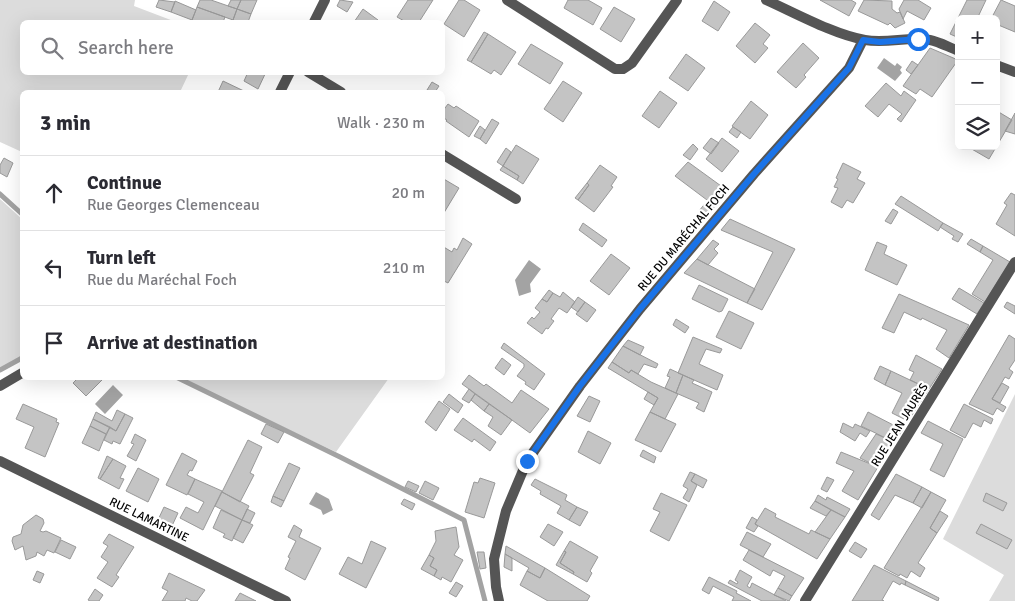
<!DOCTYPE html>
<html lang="en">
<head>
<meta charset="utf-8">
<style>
  body { margin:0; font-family:Signika,sans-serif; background:#f7f7f7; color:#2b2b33 }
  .controls { position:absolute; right:15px; top:15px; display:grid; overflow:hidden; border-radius:8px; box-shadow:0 5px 20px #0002 }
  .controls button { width:45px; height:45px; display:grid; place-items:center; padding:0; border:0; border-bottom:1px solid #e1e1e2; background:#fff; color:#2b2b33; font:25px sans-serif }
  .stop { position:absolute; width:15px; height:15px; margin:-11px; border:4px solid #1a73e8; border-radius:50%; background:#fff }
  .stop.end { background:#1a73e8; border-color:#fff; box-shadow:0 1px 5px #0008 }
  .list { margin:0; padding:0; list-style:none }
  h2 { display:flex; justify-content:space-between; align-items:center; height:65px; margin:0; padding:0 20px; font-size:21px }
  h2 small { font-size:16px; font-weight:400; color:#7c7c81 }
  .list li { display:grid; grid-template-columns:32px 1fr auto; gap:15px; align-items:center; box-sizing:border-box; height:75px; padding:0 20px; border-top:1px solid #e1e1e2 }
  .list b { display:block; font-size:19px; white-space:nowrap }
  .list p { margin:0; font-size:16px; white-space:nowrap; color:#7c7c81 }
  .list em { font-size:16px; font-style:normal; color:#7c7c81 }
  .icon { flex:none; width:28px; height:28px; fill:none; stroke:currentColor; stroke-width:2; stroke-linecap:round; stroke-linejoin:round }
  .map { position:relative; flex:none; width:1015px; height:601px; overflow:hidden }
  .search { position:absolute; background:#fff; box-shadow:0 5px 20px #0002; left:20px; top:20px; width:425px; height:55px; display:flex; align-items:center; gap:12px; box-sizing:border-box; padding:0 18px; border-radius:8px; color:#7c7c81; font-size:19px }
  .panel { position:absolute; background:#fff; box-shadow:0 5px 20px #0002; left:20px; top:90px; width:425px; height:290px; border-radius:8px }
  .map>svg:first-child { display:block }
  .green { fill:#dcdcdc }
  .water { fill:#a3a3a3 }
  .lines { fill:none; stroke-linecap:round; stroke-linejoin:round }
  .stream { stroke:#a3a3a3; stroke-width:5 }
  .building { fill:#c4c4c4; stroke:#999 }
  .minor { stroke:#555; stroke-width:10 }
  .route { stroke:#1a73e8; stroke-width:6 }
  .labels { text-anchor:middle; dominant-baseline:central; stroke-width:4.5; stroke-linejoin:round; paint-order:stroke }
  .street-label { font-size:12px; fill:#000; stroke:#fff }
</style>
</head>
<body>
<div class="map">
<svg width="1015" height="601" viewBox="0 0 1015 601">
  <rect width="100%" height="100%" fill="#fff"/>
  <!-- green -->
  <path class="green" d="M0 0H135L134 6 176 22H22V72L189 73 180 92H22V152L0 142Z
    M0 199 22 219V360L0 372Z
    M178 378H389L336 452Z
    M1015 394V601H989L1004 575 943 539Z"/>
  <!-- water -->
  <path class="water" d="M884 58 895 66 897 63 902 67 900 70 902 73 895 81 877 68Z
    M529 260 541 269 530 284 531 292 519 296 515 280Z
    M113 385 123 395 105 414 95 404Z
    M316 492 329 499 333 510 323 515 321 510 309 504Z"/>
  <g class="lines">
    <!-- stream -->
    <path class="stream" d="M0 194 22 214
      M0 370 22 358
      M178 378 340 457 464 520 485 601"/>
  </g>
  <!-- building -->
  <path class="building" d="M159 0 175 2 171 12 156 7Z
    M200 0H211L237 9 233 20 197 7Z
    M231 0H241L237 9 228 6Z
    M241 0H257L251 14 237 9Z
    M340 0 353 2 347 12 337 6Z
    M408 0H433L419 22H406L397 17Z
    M459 0H464L480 10 464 37 444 24Z
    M568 0H588L602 8 593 25 564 8Z
    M820 0H851L856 3 849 16Z
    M864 0 892 1V9L897 13 900 12 905 23 895 28 890 23 888 25 858 11Z
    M904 0H918L931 8 924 20 907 11 903 19 899 9Z
    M967 0H986L977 19H959V38L950 34Z
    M1001 0 1015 6V32L996 24V19H991Z
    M175 1 196 10 192 20 171 12Z
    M714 1 730 12 718 31 702 21Z
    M197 7 225 17 223 22H198L192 20Z
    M614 7 635 19 621 42 600 29Z
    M237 9 251 14 248 22H239L233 20Z
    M363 9 378 20 377 22H354Z
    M755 23 770 35 763 44 768 48 755 63 736 46Z
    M484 32 488 34 471 62 467 60Z
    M488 34 516 52 501 75 494 70 491 74 471 62Z
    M803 43 819 58 804 75 806 77 796 88 777 72Z
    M531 44 563 63 550 84 518 64Z
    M930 48 958 60 932 97 920 89 916 94 903 86Z
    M686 54 705 68 688 91 669 78Z
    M912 61 918 65 911 74 906 70Z
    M248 72H266L258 89 244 81Z
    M223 81 246 92H218Z
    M563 81 582 93 563 122 544 109Z
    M432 82 439 86 435 92 427 90Z
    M886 83 901 96 904 91 916 100 901 122 897 119 902 114 889 104 878 117 865 106Z
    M660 91 677 103 659 128 642 116Z
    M751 101 768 115 750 139 732 126Z
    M448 104 454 108 456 106 479 121 469 137 446 121 447 120 442 117V112Z
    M997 111 1012 120 989 159 970 148 971 146H996Z
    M1015 113V134L1005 131Z
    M492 119 499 123 486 144 480 139Z
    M480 126 485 130 480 139 474 136Z
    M733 127 741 132 737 138 729 132Z
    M711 138 719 143 711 154 703 148Z
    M722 138 739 151 722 172 706 159Z
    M693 144 698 149 690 160 683 155Z
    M516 145 539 159 523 184 517 180 519 176 503 166Z
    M506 148 511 152 503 166 497 162Z
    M4 158 13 163 7 177 0 173V165Z
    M688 162 728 191 715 206 675 176Z
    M843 163 861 172 857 179 865 183 853 203 847 200 842 208 831 202 838 188 834 187 838 179 836 178Z
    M600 165 617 177 611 186 613 187 594 212 578 200 589 185 587 183Z
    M503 166 519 176 517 180 500 170Z
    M442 178 459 188 442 216Z
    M587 183 589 185 578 200 575 198Z
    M1011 193 1015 195V236L996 224 1007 205 1004 203Z
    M901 196 943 223 938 231 895 204Z
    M707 201 715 206 706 217 699 211Z
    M893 209 898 212 891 224 885 221Z
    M730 219 795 249 762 310 747 303 773 252 721 230Z
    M583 223 607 240 602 247 579 230Z
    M943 223 963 234 958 242 952 239 954 236 940 227Z
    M463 238 472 244 448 283 442 280V246L452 252 454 248 457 250Z
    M971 239 983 246 980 252 967 244Z
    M713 240 719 244 714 249 718 253 708 265 697 259Z
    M877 242 887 246 884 254 907 265 897 285 865 270Z
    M983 246 1010 262 985 302 972 294 993 260 980 252Z
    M611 254 630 268 609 295 590 281Z
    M697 259 755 289 747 303 684 273Z
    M699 285 728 299 722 311 719 312 692 299Z
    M959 288 984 303 977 314 952 299Z
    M549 290 553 293 547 302 542 299Z
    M563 292 575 302 567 313 559 308 551 319 554 321 548 329 546 328 542 334 527 323 532 317 534 319 540 312 535 308 542 299 547 302 553 293 560 297Z
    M899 294 969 325 949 358 936 349 947 330 922 318 921 320 904 312 894 333 882 328Z
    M578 297 585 302 578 312 571 307Z
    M585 302 596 310 587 322 576 314Z
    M1007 302 1015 306V314L1004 307Z
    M729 311 754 323 741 349 716 337Z
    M676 319 689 327 685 333 673 325Z
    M1009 335 1015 339V360L1009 369 1013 372 1009 379 1005 377 992 399 1006 407 1003 412 997 408 993 415 969 404Z
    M693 337 722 349 720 353 706 349 699 364 723 375 717 390 678 373Z
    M628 340 644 347 640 355 623 346Z
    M504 343 545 374 534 390 525 384 526 382 517 376 524 367V364L501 348Z
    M623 346 658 364 656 368 644 364 638 374 631 370 629 373 612 362Z
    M916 355 942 369 929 389 910 380 914 372 909 370Z
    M502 358 511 365 504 375 495 368Z
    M612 362 629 373 631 370 651 382 678 394 665 419 650 412 658 398 608 368Z
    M880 366 891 371 885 385 874 379Z
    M670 369 683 375 676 393 665 388 670 377 667 376Z
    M891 371 929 389 908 421 892 413 902 393 885 385Z
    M469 375 484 386 486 384 512 403 521 390 549 409 530 433 462 384Z
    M683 375 694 380 692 383 712 392 704 412 696 408 699 403 676 393Z
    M78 378H104L86 396 73 383Z
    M1002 383 1009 387 1000 403 992 399Z
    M469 389 475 394 469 403 462 399Z
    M648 392 658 398 654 405 644 399Z
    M449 394 463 405 458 413 443 402Z
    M475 394 489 404 484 411 471 400Z
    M589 396 600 401 590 422 577 416Z
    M439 401 450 409 436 431 425 422Z
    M23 404 57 419 56 422 59 423 45 457 25 448 34 427 16 419Z
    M489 404 512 420 501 435 488 426 493 417 484 411Z
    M964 404 993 419 991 424 984 420 981 427 973 423 965 438 950 430Z
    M117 410 125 414 116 431 93 419 96 412 112 421Z
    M650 412 676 424 661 452 635 440Z
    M868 412 903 430 894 442 861 426Z
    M125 414 133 418 120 444 113 441 112 444 104 440 110 427 116 431Z
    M463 418 496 442 490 451 474 439 472 442 454 430Z
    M93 419 110 427 106 434 90 426Z
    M928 421 963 439 944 477 930 470 943 444 921 433Z
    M843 423 853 428 855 424 870 431 866 437 860 433 855 441 840 432Z
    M266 424 284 432 278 443 261 434Z
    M90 426 106 434 99 451 82 443Z
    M588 431 611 443 600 464 578 452Z
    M135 434 146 440 136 461 127 456 134 444 131 443Z
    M876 434 894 442 878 467 860 458Z
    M248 440 262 447 250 473 254 475 240 502 222 492Z
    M643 450 656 457 654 463 640 456Z
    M841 452 878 467 858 500 842 491 854 471 836 463Z
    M182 453 197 461 192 471 190 470 187 475 195 479 187 495 166 485Z
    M107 456 113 459 100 479 98 478Z
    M113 459 126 466 120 478 124 479 119 489 100 479Z
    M289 463 300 468 284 501 273 496Z
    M138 468 159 479 148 502 126 491Z
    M690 472 695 474 691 481 697 485 689 502 683 498 688 489 683 486Z
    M695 474 707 480 703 488 691 481Z
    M896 474 922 487 913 503 895 495 879 520 871 515Z
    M827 477 834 480 827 492 821 489Z
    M480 478 495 483 484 518 465 512 474 482 478 483Z
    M195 479 222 491 203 530 180 518 186 507 198 513 204 502 188 494Z
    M535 479 567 495 565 500 577 507 569 520 557 513 561 506 540 494 541 491 531 485Z
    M408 481 419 486 416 492 405 487Z
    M425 481 439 488 433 500 419 493Z
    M922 487 931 492 922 508 913 503Z
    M222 492 249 506 242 520 215 506Z
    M931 492 946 500 930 528 937 533 918 563 925 568 920 577 911 571 907 578 900 574 899 576 884 568Z
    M661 493 687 505 669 541 650 531 660 512 653 509Z
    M986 493 1007 503 1003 511 983 501Z
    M818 495 826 500 827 497 850 509 845 517 815 501Z
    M273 496 284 501 281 507 271 502Z
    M404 499 415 504 412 510 401 504Z
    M815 501 831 510 826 516 810 508Z
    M164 507 178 513 171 528 157 522Z
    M577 507 588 512 580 526 569 520Z
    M765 508 776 514 775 517 809 534 811 530 830 539 817 559 755 524Z
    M247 509 255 513 250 523 242 520Z
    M221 510 242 520 232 541 223 537 225 534 213 528Z
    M831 510 845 517 830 539 815 532Z
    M940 511 948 516 937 533 930 528Z
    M36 515 43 519 44 523 40 531 43 532 46 531 61 538 54 553 47 550 44 556 37 552 36 556 26 560 23 546 15 550 12 541 13 537 21 534 23 525Z
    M752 517 757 520 755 524 758 526 754 532 746 528Z
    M242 520 253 525 243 543 233 538Z
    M548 524 563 532 554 546 540 537Z
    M981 524 1012 540 1007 549 976 533Z
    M294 525 302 530 299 537 321 548 305 580 285 569 290 558 288 557 296 541 288 537Z
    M456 527 459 547 454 555 463 560 451 582 442 577 441 580 434 576 437 570 430 566 434 558 429 555 436 541 435 531Z
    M747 532 771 544 763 557 740 545Z
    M109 534 134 547 116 575 119 577 112 587 97 578 108 562 101 557 108 546 103 543Z
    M61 540 76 547 70 559 55 552Z
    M371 541 386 548 366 588 339 574 348 557 362 564Z
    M570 541 598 557 590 571 592 573 587 582 573 574 574 572 560 563 566 552 564 551Z
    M855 542 867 549 861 558 849 551Z
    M506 546 545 568 540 578 527 571 529 568 505 554Z
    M749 550 804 578 792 596 778 588 785 576 773 570 770 576 743 560Z
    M564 551 566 552 560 563 574 572 573 574 556 565Z
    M477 552H484L486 568 480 569Z
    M505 554 512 558V571L504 567Z
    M429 555 434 558 430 566 437 570 434 576 421 569Z
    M874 565 906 581 905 585 901 583 900 585 893 581 882 600 884 601H852Z
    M545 568 590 596 587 601H548L520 585 527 571 540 578Z
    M740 570 752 577 747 586 750 588 752 583 786 601H762L728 583 730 580 737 584 738 582 735 580Z
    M37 571 44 574 40 583 33 580Z
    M169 573 205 590 197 601H192L186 598 185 601H162L168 591 162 588Z
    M709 577 737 591 736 593 751 601H732L734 597 713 586 709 594 702 590Z
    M906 581 939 598 938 601 905 585Z
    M456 582 463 586 456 597 449 593Z
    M778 588 792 596 789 601 774 595Z
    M95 589 103 595 99 601H90L88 600Z
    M240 593 256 601H235Z"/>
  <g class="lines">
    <!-- minor -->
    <path class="minor" d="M507 0 615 69H623L632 63 677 0
      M766 0C795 13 835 35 865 40 887 44 909 36 930 40 940 42 950 48 959 51
      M314 22 325 0
      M996 65 1015 72
      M308 72 341 92
      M280 92 290 72
      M442 154 516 199
      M0 386 22 373
      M0 461 286 601
      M499 601 496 587 494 559 506 511 527 461 580 386 640 309 754 174 849 68 863 40
      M805 601 1015 262"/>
  </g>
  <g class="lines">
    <!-- route -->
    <path class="route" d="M527 461 580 386 640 309 754 174 849 68 863 40 880 42 918 39"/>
  </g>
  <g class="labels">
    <!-- street labels -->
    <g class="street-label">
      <text transform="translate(684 238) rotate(-50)">RUE DU MARÉCHAL FOCH</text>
      <text transform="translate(900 425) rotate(-58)">RUE JEAN JAURÈS</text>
      <text transform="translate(149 520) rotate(26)">RUE LAMARTINE</text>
    </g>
  </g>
</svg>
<div class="controls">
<button>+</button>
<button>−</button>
<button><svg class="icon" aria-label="layers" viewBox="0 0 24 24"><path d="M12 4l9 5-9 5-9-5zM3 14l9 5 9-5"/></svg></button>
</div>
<div class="stop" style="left:918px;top:39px"></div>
<div class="stop end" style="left:527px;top:461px"></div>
<div class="search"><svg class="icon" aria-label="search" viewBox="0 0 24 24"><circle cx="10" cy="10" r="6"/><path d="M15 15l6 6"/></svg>Search here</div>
<section class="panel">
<h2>3 min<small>Walk · 230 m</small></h2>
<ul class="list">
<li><svg class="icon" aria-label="ahead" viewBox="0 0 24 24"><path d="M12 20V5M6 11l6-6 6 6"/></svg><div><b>Continue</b><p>Rue Georges Clemenceau</p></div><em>20 m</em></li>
<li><svg class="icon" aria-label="left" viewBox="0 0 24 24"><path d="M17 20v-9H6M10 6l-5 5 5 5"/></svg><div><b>Turn left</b><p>Rue du Maréchal Foch</p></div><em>210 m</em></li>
<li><svg class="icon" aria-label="arrive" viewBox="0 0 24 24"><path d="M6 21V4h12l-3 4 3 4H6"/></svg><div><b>Arrive at destination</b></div></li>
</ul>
</section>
</div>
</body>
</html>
